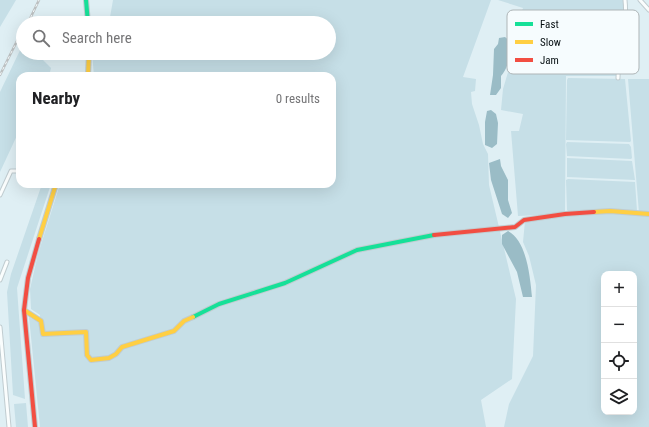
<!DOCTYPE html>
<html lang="en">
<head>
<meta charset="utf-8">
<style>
  body { margin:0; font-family:"Roboto Condensed",sans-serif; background:#f6f6f6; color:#202124 }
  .controls { position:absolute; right:12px; bottom:12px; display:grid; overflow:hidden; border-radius:8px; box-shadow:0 4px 16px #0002 }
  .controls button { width:36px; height:36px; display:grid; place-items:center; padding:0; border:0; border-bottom:1px solid #e0e0e0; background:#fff; color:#202124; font:20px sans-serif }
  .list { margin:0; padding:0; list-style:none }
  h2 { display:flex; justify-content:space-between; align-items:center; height:52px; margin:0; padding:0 16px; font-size:17px }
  h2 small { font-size:13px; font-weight:400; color:#757577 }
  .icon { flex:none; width:22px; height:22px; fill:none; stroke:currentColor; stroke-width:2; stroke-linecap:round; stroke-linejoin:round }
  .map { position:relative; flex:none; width:649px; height:427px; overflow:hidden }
  .search { position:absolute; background:#fff; box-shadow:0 4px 16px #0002; left:16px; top:16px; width:320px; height:44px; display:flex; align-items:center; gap:10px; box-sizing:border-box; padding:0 14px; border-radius:22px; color:#757577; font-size:15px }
  .panel { position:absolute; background:#fff; box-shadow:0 4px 16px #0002; left:16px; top:72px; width:320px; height:116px; border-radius:12px }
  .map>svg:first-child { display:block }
  .green { fill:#c6dfe7; fill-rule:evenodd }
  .water { fill:#9abcc6 }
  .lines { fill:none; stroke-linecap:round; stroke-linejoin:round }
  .street-casing { stroke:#c0ccd0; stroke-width:5 }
  .fast-casing { stroke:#c0ccd0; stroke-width:6 }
  .slow-casing { stroke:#c0ccd0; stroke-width:6 }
  .jam-casing { stroke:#c0ccd0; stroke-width:6 }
  .street { stroke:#fafdfd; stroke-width:3 }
  .fast { stroke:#16e098; stroke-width:4 }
  .slow { stroke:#ffcf43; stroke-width:4 }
  .jam { stroke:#f24e42; stroke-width:4 }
  .rail-casing { stroke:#bcc0c1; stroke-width:2.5 }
  .rail { stroke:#f6fcfe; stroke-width:1; stroke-dasharray:3; stroke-linecap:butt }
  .key { fill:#f6fcfe; stroke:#aeb5b7; stroke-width:1 }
  .key-label { font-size:11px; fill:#050e11 }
</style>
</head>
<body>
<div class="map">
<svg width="649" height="427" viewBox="0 0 649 427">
  <rect width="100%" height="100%" fill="#dfeff4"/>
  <!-- green -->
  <path class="green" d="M0 0H16L0 27Z
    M113 0H491L463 77 476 79 475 91 471 92 472 104 479 125 483 144 488 154 489 185 516 299 512 379 481 400 486 427H40L29 317 39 323 40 327V315L31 309 30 289 38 254 60 184H332V76H94L92 53 102 60 104 53H329V23H109Z
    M498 0H624L625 13 616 76H566L565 214 518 216 511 131H519L523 114 501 110 503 89 517 42V25L523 8Z
    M23 44V53H42L43 60 51 68 49 76H20V129L0 172V92Z
    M568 78 625 79 631 141 630 142 566 140 567 80Z
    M628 79H649V427H504L509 404 533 356 536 285 529 256 523 242 525 221 566 215 611 212 639 213ZM604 274H634V412H604Z
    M567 142 629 144 631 147 632 158 631 159 567 156 566 144Z
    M567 158 632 161 635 180 567 177Z
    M568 179 635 182 637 211 570 213 567 210 566 180Z
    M42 184H51L17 288 25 399 13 395 7 292 11 274Z
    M26 403 28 427H16L14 404Z"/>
  <!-- water -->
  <path class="water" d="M505 37 512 43C510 54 509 67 501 76V88L496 95H490L493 75 494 49 498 44 499 38Z
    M491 110 496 114 498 123 497 144 492 148 485 145V122L487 111Z
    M500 159 501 166 508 180V200L512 213 508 218 502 214 491 180 489 163Z
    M508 231C527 241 530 277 532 297H523L517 272 502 244V235Z"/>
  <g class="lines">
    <!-- street casing -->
    <g class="street-casing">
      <path id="street" d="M640 0 649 10
        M618 78C618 51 628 27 625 0
        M0 195 11 171H20
        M0 280 7 262
        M0 327 9 427"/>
    </g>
    <!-- fast casing -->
    <g class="fast-casing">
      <path id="fast" d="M86 0 88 23
        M193 317 219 304 285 283 357 250 434 235"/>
    </g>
    <!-- slow casing -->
    <g class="slow-casing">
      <path id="slow" d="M88 76 89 53
        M594 212 610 211 649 214
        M39 239 56 184
        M24 310 41 321 43 334 86 332 87 355 91 360 109 358 116 354 122 347 174 331 184 321 193 317"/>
    </g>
    <!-- jam casing -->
    <g class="jam-casing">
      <path id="jam" d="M434 235 515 227 524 220 565 214 594 212
        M35 427 24 310 28 278 39 239"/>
    </g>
    <!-- street -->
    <use href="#street" class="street"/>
    <!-- fast -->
    <use href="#fast" class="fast"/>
    <!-- slow -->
    <use href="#slow" class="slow"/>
    <!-- jam -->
    <use href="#jam" class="jam"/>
    <!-- rail casing -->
    <g class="rail-casing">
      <path id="rail" d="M28 23 39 0
        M0 75 23 29"/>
    </g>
    <!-- rail -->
    <use href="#rail" class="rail"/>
  </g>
  <!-- legend -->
  <rect x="507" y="10" width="132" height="64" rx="6" class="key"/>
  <rect x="515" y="22" width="18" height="4" fill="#16e098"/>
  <rect x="515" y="40" width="18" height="4" fill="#ffcf43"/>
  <rect x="515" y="58" width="18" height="4" fill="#f24e42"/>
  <g class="key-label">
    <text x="540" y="28">Fast</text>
    <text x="540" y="46">Slow</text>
    <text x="540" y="64">Jam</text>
  </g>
</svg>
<div class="controls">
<button>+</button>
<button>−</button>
<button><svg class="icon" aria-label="locate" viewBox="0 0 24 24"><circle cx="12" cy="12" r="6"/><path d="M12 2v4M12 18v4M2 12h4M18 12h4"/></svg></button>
<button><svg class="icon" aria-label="layers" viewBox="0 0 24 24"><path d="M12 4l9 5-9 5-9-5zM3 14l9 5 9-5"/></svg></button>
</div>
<div class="search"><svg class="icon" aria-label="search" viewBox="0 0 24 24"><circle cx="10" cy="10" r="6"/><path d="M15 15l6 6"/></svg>Search here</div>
<section class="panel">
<h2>Nearby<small>0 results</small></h2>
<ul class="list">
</ul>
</section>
</div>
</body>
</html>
